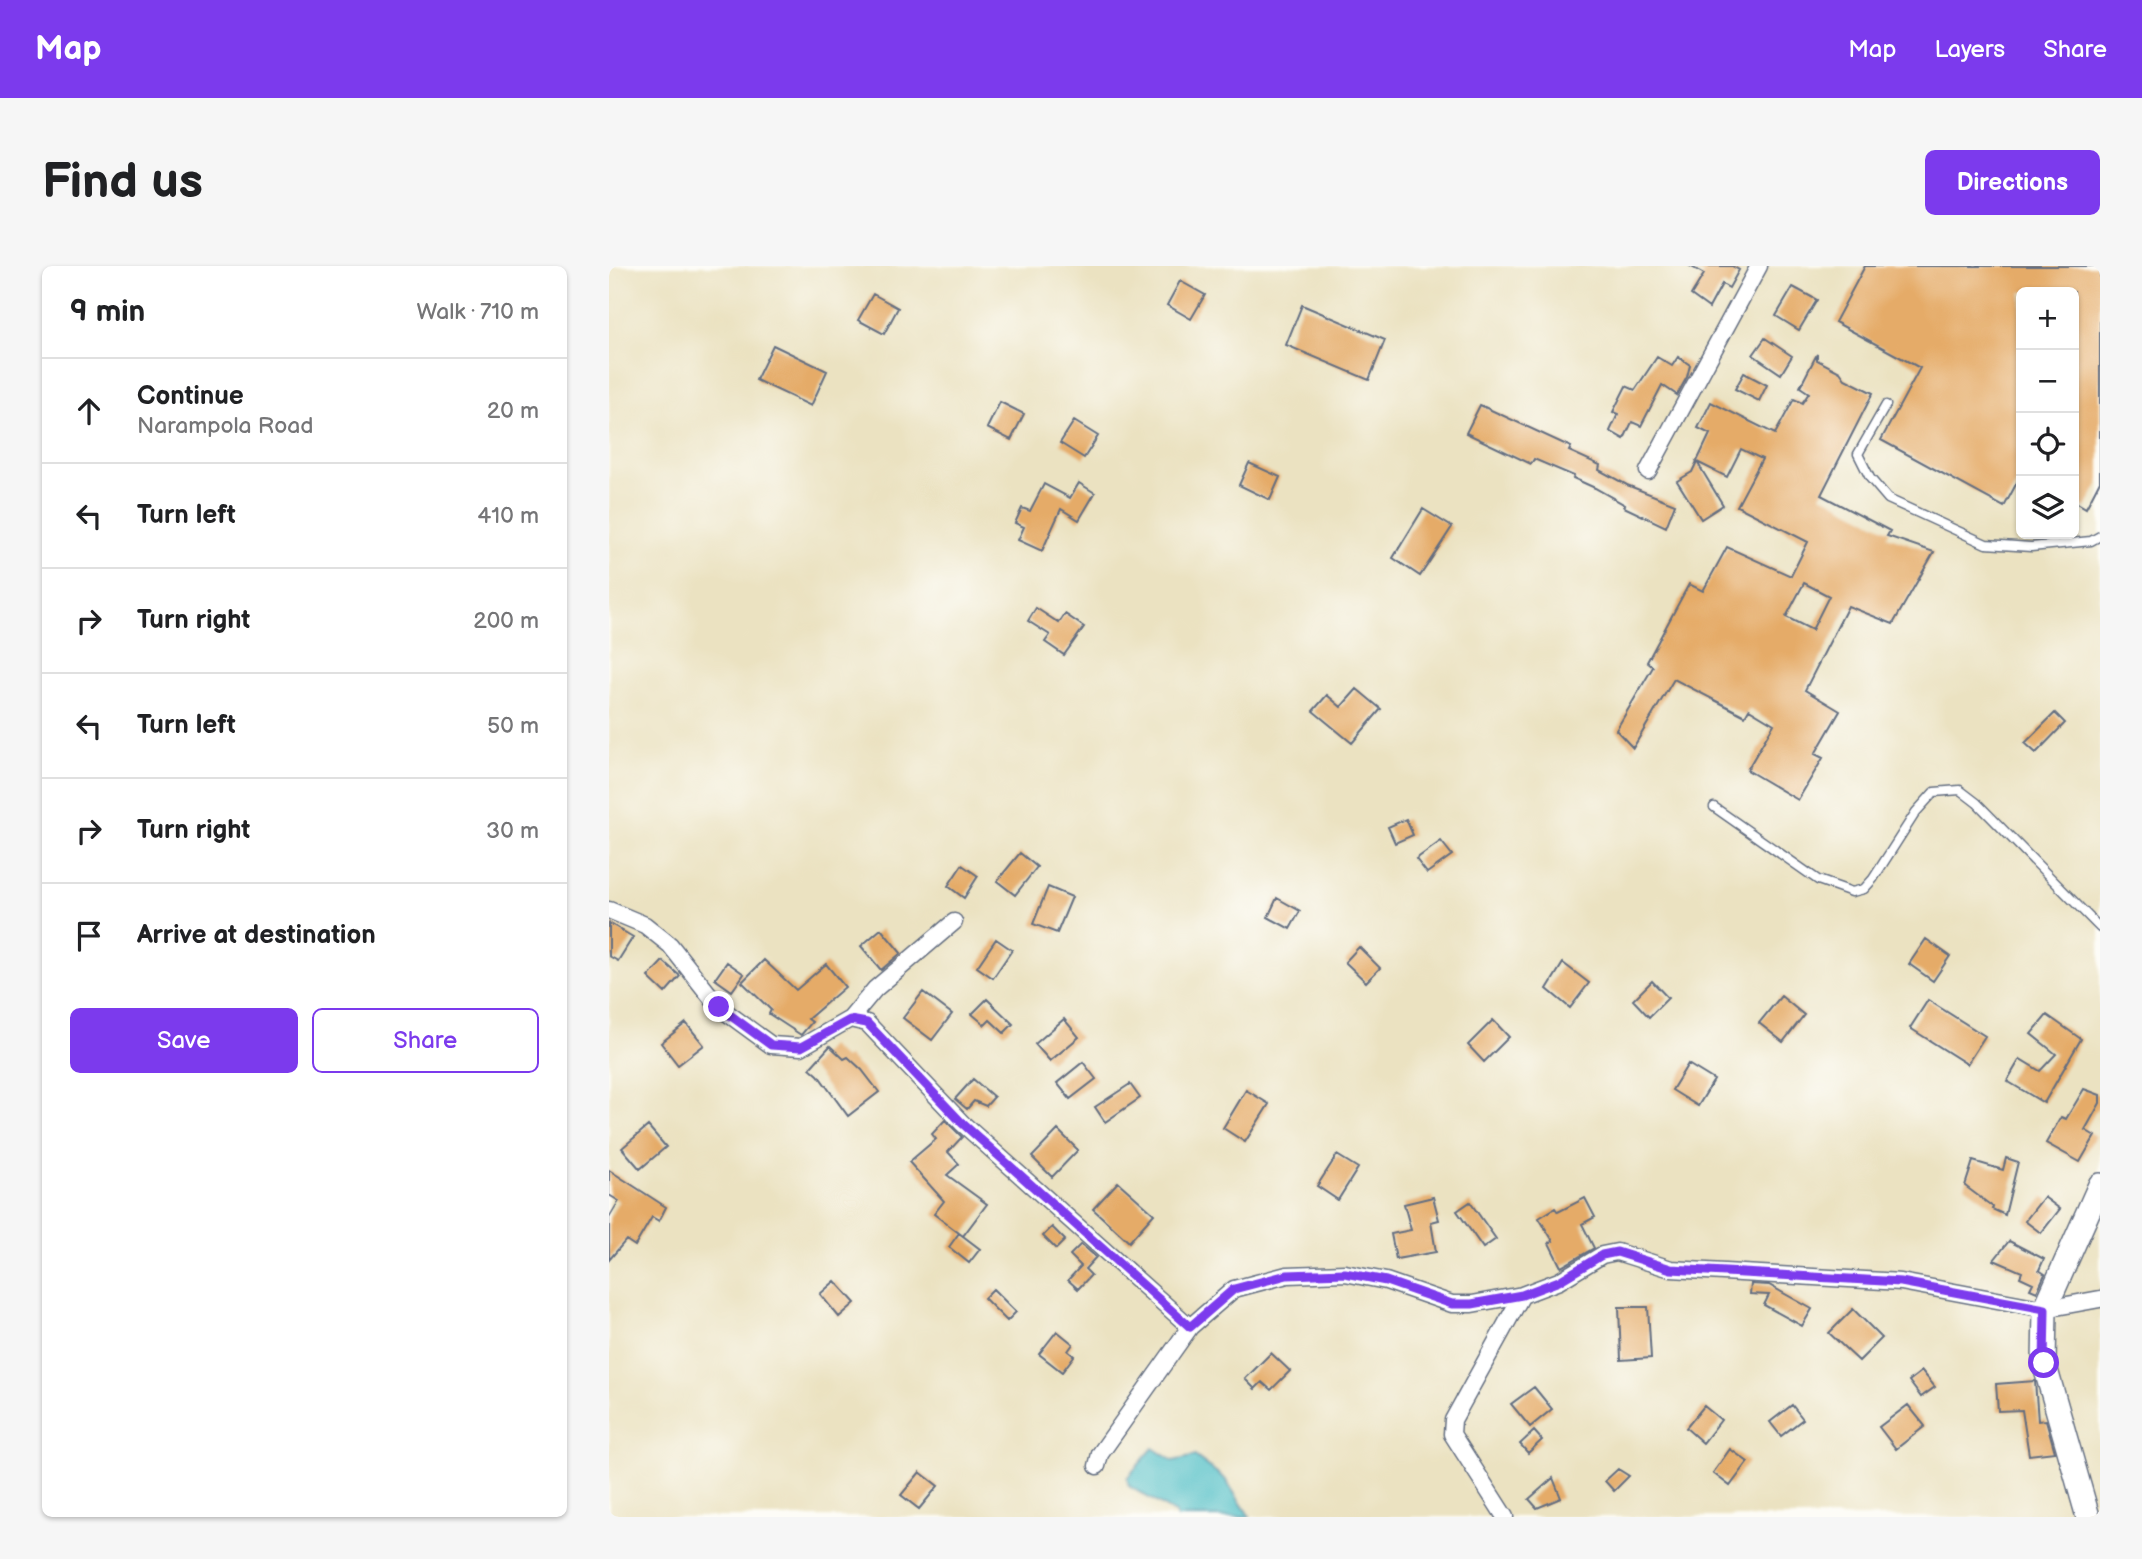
<!DOCTYPE html>
<html lang="en">
<head>
<meta charset="utf-8">
<style>
  body { margin:0; font-family:"Balsamiq Sans",sans-serif; background:#f6f6f6; color:#202124 }
  .controls { position:absolute; right:21px; top:21px; display:grid; overflow:hidden; border-radius:10px; box-shadow:0 2px 5px #0004 }
  .controls button { width:63px; height:63px; display:grid; place-items:center; padding:0; border:0; border-bottom:2px solid #e0e0e0; background:#fff; color:#202124; font:35px sans-serif }
  .stop { position:absolute; width:21px; height:21px; margin:-16px; border:5px solid #7c3aed; border-radius:50%; background:#fff }
  .stop.end { background:#7c3aed; border-color:#fff; box-shadow:0 2px 7px #0008 }
  .list { margin:0; padding:0; list-style:none }
  h2 { display:flex; justify-content:space-between; align-items:center; height:91px; margin:0; padding:0 28px; font-size:30px }
  h2 small { font-size:23px; font-weight:400; color:#757577 }
  .list li { display:grid; grid-template-columns:46px 1fr auto; gap:21px; align-items:center; box-sizing:border-box; height:105px; padding:0 28px; border-top:2px solid #e0e0e0 }
  .list b { display:block; font-size:26px; white-space:nowrap }
  .list p { margin:0; font-size:23px; white-space:nowrap; color:#757577 }
  .list em { font-size:23px; font-style:normal; color:#757577 }
  .actions { display:flex; gap:14px; padding:21px 28px }
  .actions a { flex:1; padding:16px 0; border:2px solid #7c3aed; border-radius:10px; text-align:center; font-size:24px; color:#7c3aed }
  .actions .main { background:#7c3aed; color:#fff }
  .icon { flex:none; width:38px; height:38px; fill:none; stroke:currentColor; stroke-width:2; stroke-linecap:round; stroke-linejoin:round }
  .map { position:relative; flex:none; width:1491px; height:1251px; overflow:hidden; border-radius:10px }
  header { display:flex; align-items:center; gap:42px; box-sizing:border-box; height:98px; padding:0 35px; background:#7c3aed; color:#fff }
  header strong { font-size:33px }
  nav { display:flex; gap:38px; margin-inline-start:auto; font-size:24px }
  .intro { display:flex; align-items:center; justify-content:space-between; box-sizing:border-box; height:168px; padding:0 42px }
  h1 { margin:0; font-size:49px }
  .button { padding:18px 32px; border-radius:10px; background:#7c3aed; color:#fff; font-size:24px; font-weight:700 }
  main { display:flex; gap:42px; padding:0 42px }
  aside { flex:1; background:#fff; border-radius:10px; box-shadow:0 2px 5px #0004 }
  .map>svg:first-child { display:block }
  .water { fill:#52c0c7; stroke:#367892; stroke-width:2 }
  .building { fill:#e5ab68; fill-rule:evenodd }
  .lines { fill:none; stroke-linecap:round; stroke-linejoin:round }
  .lane-casing { stroke:#646e81; stroke-width:11 }
  .street-casing { stroke:#646e81; stroke-width:19 }
  .secondary-casing { stroke:#646e81; stroke-width:26 }
  .lane { stroke:#fff; stroke-width:8 }
  .street { stroke:#fff; stroke-width:16 }
  .secondary { stroke:#fff; stroke-width:23 }
  .route { stroke:#7c3aed; stroke-width:9 }
</style>
</head>
<body>
<header>
<strong>Map</strong>
<nav><a>Map</a><a>Layers</a><a>Share</a></nav>
</header>
<div class="intro"><h1>Find us</h1><a class="button">Directions</a></div>
<main>
<aside>
<h2>9 min<small>Walk · 710 m</small></h2>
<ul class="list">
<li><svg class="icon" aria-label="ahead" viewBox="0 0 24 24"><path d="M12 20V5M6 11l6-6 6 6"/></svg><div><b>Continue</b><p>Narampola Road</p></div><em>20 m</em></li>
<li><svg class="icon" aria-label="left" viewBox="0 0 24 24"><path d="M17 20v-9H6M10 6l-5 5 5 5"/></svg><div><b>Turn left</b></div><em>410 m</em></li>
<li><svg class="icon" aria-label="right" viewBox="0 0 24 24"><path d="M7 20v-9h11M14 6l5 5-5 5"/></svg><div><b>Turn right</b></div><em>200 m</em></li>
<li><svg class="icon" aria-label="left" viewBox="0 0 24 24"><path d="M17 20v-9H6M10 6l-5 5 5 5"/></svg><div><b>Turn left</b></div><em>50 m</em></li>
<li><svg class="icon" aria-label="right" viewBox="0 0 24 24"><path d="M7 20v-9h11M14 6l5 5-5 5"/></svg><div><b>Turn right</b></div><em>30 m</em></li>
<li><svg class="icon" aria-label="arrive" viewBox="0 0 24 24"><path d="M6 21V4h12l-3 4 3 4H6"/></svg><div><b>Arrive at destination</b></div></li>
</ul>
<div class="actions"><a class="main">Save</a><a>Share</a></div>
</aside>
<div class="map">
<svg width="1491" height="1251" viewBox="0 0 1491 1251">
  <rect width="100%" height="100%" fill="#fdfcf7"/>
  <filter id="ink" filterUnits="userSpaceOnUse"><feTurbulence type="fractalNoise" baseFrequency=".0143" numOctaves="2"/><feDisplacementMap in="SourceGraphic" scale="14" xChannelSelector="R" yChannelSelector="G"/><feConvolveMatrix kernelMatrix="1 2 1 2 8 2 1 2 1" color-interpolation-filters="sRGB"/></filter>
  <filter id="wash" filterUnits="userSpaceOnUse"><feTurbulence type="fractalNoise" baseFrequency=".00686" numOctaves="4" result="noise"/><feDisplacementMap in="SourceGraphic" scale="28" xChannelSelector="R" yChannelSelector="G"/><feGaussianBlur stdDeviation="1.57" result="paint"/><feColorMatrix in="noise" values="0 0 0 0 0 0 0 0 0 0 0 0 0 0 0 0 0 1.4 0 .05"/><feComposite in="paint" operator="in"/></filter>
  <g filter="url(#wash)">
    <rect width="100%" height="100%" fill="#ebe2c1"/>
    <!-- water -->
    <path class="water" d="M544 1182 564 1195 586 1190 616 1213 641 1251H567V1248L520 1220 518 1212Z"/>
    <g id="blocks">
      <!-- building -->
      <path class="building" d="M1081 0H1123L1130 4 1120 22 1113 18 1100 42 1082 29 1095 8Z
        M1256 0H1491V215L1477 242 1465 235V26H1412V209L1395 241 1272 174 1311 102 1226 56Z
        M571 15 596 29 582 53 558 39Z
        M1184 21 1208 34 1190 64 1167 50Z
        M264 28 289 42 275 68 249 54Z
        M693 39 776 74 760 114 677 79Z
        M1156 72 1183 90 1172 108 1144 89Z
        M164 79 218 105 202 140 147 114Z
        M1208 88V94L1231 106 1236 113 1264 127 1212 229 1281 265 1278 270 1325 286 1284 358 1239 340 1196 424 1231 445 1206 488 1214 492 1189 534 1138 504 1165 458 1140 443 1136 450 1065 413 1024 482 1007 464 1044 401 1038 396 1080 318 1094 325 1118 281 1182 310 1199 276 1128 240 1153 193 1132 183 1118 211 1088 196 1114 239 1092 253 1068 215 1083 206 1101 168 1089 162 1102 136 1166 168 1185 133 1193 137 1200 127 1191 121ZM1195 317 1220 330 1203 364 1177 351Z
        M1048 91 1063 100 1069 91 1081 99 1078 111 1068 129 1053 119 1032 160 1023 156 1015 173 1001 165 1009 148 1004 146 1017 120 1026 124Z
        M1135 107 1158 119 1150 135 1126 123Z
        M391 136 415 148 402 174 378 162Z
        M871 139 962 181 960 185 991 199 990 204 1018 219 1066 238 1057 261 1015 241 1016 239 986 222 964 212 965 210 925 193 922 198 857 167Z
        M465 155 489 170 475 192 451 177Z
        M640 197 671 211 661 234 630 219Z
        M470 217 486 227 470 254 452 243 433 285 409 274 415 261 406 257 413 242 421 245 435 218 461 232Z
        M814 243 843 261 811 310 784 292Z
        M427 342 450 357 456 348 475 361 455 389 436 376 441 369 419 355Z
        M748 423 772 443 743 477 704 445 718 429 732 441Z
        M1446 447 1456 457 1427 487 1416 477Z
        M797 553 804 569 786 577 779 561Z
        M832 575 843 589 818 607 807 593Z
        M411 587 428 601 406 629 388 615Z
        M353 599 369 610 355 632 339 620Z
        M439 621 463 631 448 667 424 658Z
        M668 632 691 645 681 663 659 651Z
        M0 657 24 671 9 695 0 690Z
        M272 663 292 687 272 704 252 680Z
        M387 673 403 684 384 712 368 701Z
        M1317 673 1341 690 1324 715 1300 698Z
        M750 681 771 702 757 716 736 696Z
        M155 694 187 724 217 698 236 721 199 753 203 756 192 769 160 748 162 744 133 716Z
        M54 695 71 710 56 727 39 711Z
        M118 696 135 708 123 725 106 713Z
        M954 697 980 717 961 742 938 723Z
        M1043 715 1059 732 1040 751 1024 734Z
        M314 726 343 748 323 774 294 752Z
        M1172 730 1195 749 1174 776 1150 757Z
        M378 733 404 758 395 767 381 754 376 759 363 748Z
        M1319 734 1376 770 1358 798 1301 762Z
        M1438 749 1472 773 1435 837 1398 815 1411 793 1431 805 1447 788 1422 768Z
        M455 753 470 771 441 795 426 778Z
        M884 754 900 771 875 796 859 779Z
        M77 757 95 779 69 799 52 777Z
        M221 780 235 793 239 791 253 804 270 826 239 850 209 809 201 802Z
        M474 796 487 813 461 833 448 817Z
        M1079 798 1105 814 1089 840 1063 824Z
        M364 813 385 831 377 840 365 835 358 843 346 833Z
        M521 818 531 832 496 856 486 841Z
        M1475 823 1491 829V837L1476 864 1486 870 1471 896 1437 877 1452 851 1457 853Z
        M637 824 660 838 636 876 614 862Z
        M336 854 353 871 339 886 350 898 338 909 378 938 354 970 325 948 335 935 300 896 327 873 323 868Z
        M39 860 57 881 31 903 13 882Z
        M449 864 469 884 443 911 423 891Z
        M728 889 749 902 729 934 708 920Z
        M1397 892 1409 896 1396 949 1383 943 1384 941 1356 920 1364 895 1394 904Z
        M0 904 57 941 50 955 43 951 26 980 17 974 0 994V952L10 935 0 929Z
        M509 916 545 948 520 976 484 943Z
        M824 931 830 954 822 956 827 986 787 993 782 968 802 964 795 938Z
        M1435 931 1451 943 1432 967 1416 955Z
        M976 932 986 951 973 958 985 982 952 1001 940 977 944 975 930 952 946 942 949 946Z
        M861 936 887 973 874 982 848 945Z
        M443 961 456 974 447 983 434 970Z
        M350 967 371 983 360 997 340 981Z
        M1400 975 1435 993 1430 1004 1436 1008 1428 1026 1421 1023 1424 1017 1411 1011 1413 1006 1385 994Z
        M472 978 487 991 476 1003 482 1009 469 1023 459 1014 472 1000 461 989Z
        M226 1015 246 1037 230 1051 211 1028Z
        M1142 1018 1160 1019 1203 1043 1193 1060 1155 1039 1160 1029 1141 1028Z
        M384 1023 407 1046 398 1055 375 1032Z
        M1010 1041H1039L1042 1092 1012 1094Z
        M1244 1043 1273 1072 1250 1095 1220 1067Z
        M448 1065 464 1078 459 1085 465 1090 453 1106 430 1088Z
        M662 1087 681 1105 662 1124 653 1116 646 1123 636 1113Z
        M1313 1105 1326 1121 1312 1131 1300 1115Z
        M1426 1115 1429 1155 1437 1154 1446 1186 1420 1189 1413 1144 1389 1145 1387 1118Z
        M925 1121 943 1143 921 1161 902 1138Z
        M1183 1139 1194 1153 1172 1170 1161 1156Z
        M1299 1139 1316 1160 1287 1183 1270 1161Z
        M1095 1140 1112 1154 1094 1177 1077 1162Z
        M925 1165 933 1174 919 1187 911 1178Z
        M1121 1183 1139 1196 1121 1220 1104 1207Z
        M1009 1203 1020 1210 1005 1225 996 1215Z
        M311 1206 329 1220 310 1243 292 1229Z
        M944 1212 952 1232 928 1242 920 1233Z"/>
    </g>
  </g>
  <g filter="url(#ink)">
    <use href="#blocks" fill-opacity="0" stroke="#646e81" stroke-width="2"/>
    <g class="lines">
      <!-- lane casing -->
      <g class="lane-casing">
        <path id="lane" d="M1277 139 1249 188 1261 212 1279 233 1377 278 1422 281 1482 275 1491 270
          M1105 541 1209 614 1243 626 1255 623 1264 613 1307 546 1325 526 1351 524 1368 537 1491 662"/>
      </g>
      <!-- street casing -->
      <g class="street-casing">
        <path id="street" d="M1039 205 1150 0
          M0 644 36 659 61 679 110 741 162 779 192 781 241 753 258 757 353 857 581 1061
          M241 753 266 723 345 656
          M488 1200 491 1188 581 1061 625 1023 678 1009 736 1007 777 1015 843 1038H863L913 1029 950 1015 993 989 1008 986 1062 1003 1292 1016 1436 1043 1491 1033
          M896 1251 843 1168 844 1154 913 1029"/>
      </g>
      <!-- secondary casing -->
      <g class="secondary-casing">
        <path id="secondary" d="M1479 1251 1435 1097 1436 1043 1491 919"/>
      </g>
      <!-- lane -->
      <use href="#lane" class="lane"/>
      <!-- street -->
      <use href="#street" class="street"/>
      <!-- secondary -->
      <use href="#secondary" class="secondary"/>
    </g>
  </g>
  <g class="lines" filter="url(#ink)">
    <!-- route -->
    <path class="route" d="M110 741 162 779 192 781 241 754 258 757 353 857 581 1061 625 1023 678 1009 736 1007 777 1015 843 1038H863L913 1029 950 1015 993 989 1008 986 1062 1003 1292 1016 1436 1043 1435 1097"/>
  </g>
</svg>
<div class="controls">
<button>+</button>
<button>−</button>
<button><svg class="icon" aria-label="locate" viewBox="0 0 24 24"><circle cx="12" cy="12" r="6"/><path d="M12 2v4M12 18v4M2 12h4M18 12h4"/></svg></button>
<button><svg class="icon" aria-label="layers" viewBox="0 0 24 24"><path d="M12 4l9 5-9 5-9-5zM3 14l9 5 9-5"/></svg></button>
</div>
<div class="stop" style="left:1435px;top:1097px"></div>
<div class="stop end" style="left:110px;top:741px"></div>
</div>
</main>
</body>
</html>
